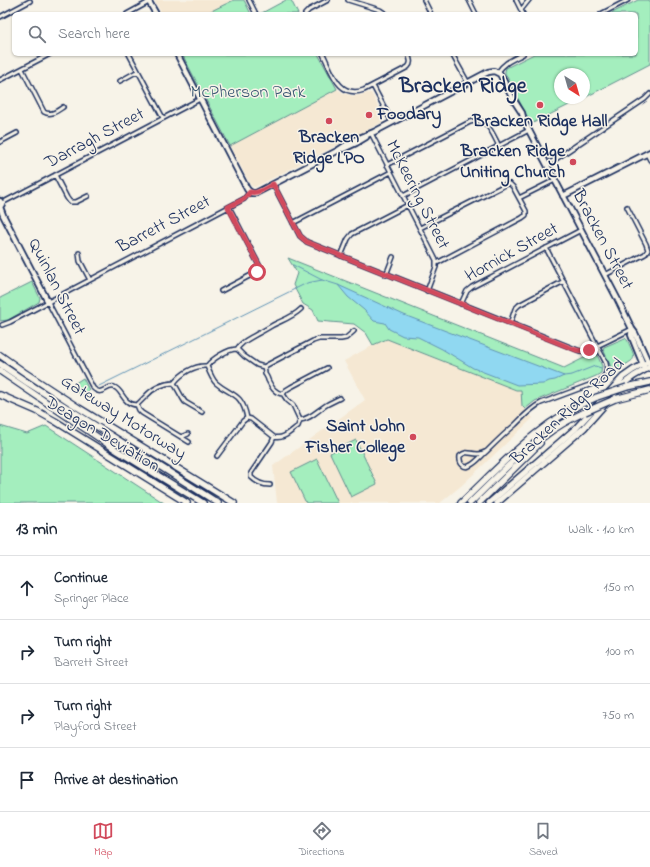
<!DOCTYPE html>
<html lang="en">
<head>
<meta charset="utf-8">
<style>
  body { margin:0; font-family:"Indie Flower",sans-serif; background:#f2f2f3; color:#1f2937 }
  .compass { position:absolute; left:554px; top:68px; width:36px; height:36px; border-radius:50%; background:#fff; box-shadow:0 1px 3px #0004; rotate:143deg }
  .stop { position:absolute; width:12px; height:12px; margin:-9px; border:3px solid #d1495b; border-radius:50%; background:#fff }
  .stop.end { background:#d1495b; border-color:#fff; box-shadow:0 1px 4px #0008 }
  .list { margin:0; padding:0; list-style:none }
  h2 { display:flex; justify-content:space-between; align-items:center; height:52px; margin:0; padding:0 16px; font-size:17px }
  h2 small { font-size:13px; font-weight:400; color:#747a83 }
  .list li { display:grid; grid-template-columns:26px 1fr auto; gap:12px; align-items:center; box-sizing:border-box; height:64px; padding:0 16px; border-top:1px solid #e0e1e3 }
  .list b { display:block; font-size:15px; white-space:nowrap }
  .list p { margin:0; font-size:13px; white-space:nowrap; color:#747a83 }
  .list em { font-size:13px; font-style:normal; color:#747a83 }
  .icon { flex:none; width:22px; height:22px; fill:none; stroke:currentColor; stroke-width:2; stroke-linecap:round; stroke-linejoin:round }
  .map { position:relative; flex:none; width:650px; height:503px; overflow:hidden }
  .search { position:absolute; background:#fff; box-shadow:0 1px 3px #0004; left:12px; right:12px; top:12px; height:44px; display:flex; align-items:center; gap:10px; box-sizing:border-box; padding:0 14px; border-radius:6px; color:#747a83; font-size:15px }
  .sheet { height:308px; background:#fff }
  nav { display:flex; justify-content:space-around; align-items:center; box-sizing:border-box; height:56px; border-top:1px solid #e0e1e3; background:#fff; font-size:11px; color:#747a83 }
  nav a { display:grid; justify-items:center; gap:2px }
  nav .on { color:#d1495b }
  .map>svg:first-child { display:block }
  .built { fill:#f5e8d3 }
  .green { fill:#a4eebe; stroke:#608e8e }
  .water { fill:#90d8f1; stroke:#6194b6 }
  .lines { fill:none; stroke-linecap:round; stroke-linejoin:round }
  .stream { stroke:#6194b6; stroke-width:1 }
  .street-casing { stroke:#1b2f5e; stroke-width:6 }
  .secondary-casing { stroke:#1b2f5e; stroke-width:8 }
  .primary-casing { stroke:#1b2f5e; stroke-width:8 }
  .highway-casing { stroke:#1b2f5e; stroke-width:8 }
  .street { stroke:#f7f3e8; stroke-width:3 }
  .secondary { stroke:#f7f3e8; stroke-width:4.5 }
  .primary { stroke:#f7f3e8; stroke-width:5 }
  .highway { stroke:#f7f3e8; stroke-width:5.5 }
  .highway-bridge-casing { stroke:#1b2f5e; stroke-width:8; stroke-linecap:butt }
  .highway-bridge { stroke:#f7f3e8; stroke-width:5.5 }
  .route { stroke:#d1495b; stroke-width:5 }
  .poi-dot { fill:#d1495b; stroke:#f7f3e8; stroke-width:1.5 }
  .labels { text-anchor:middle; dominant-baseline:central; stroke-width:3; stroke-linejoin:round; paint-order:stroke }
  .park-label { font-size:18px; fill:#365571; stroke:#f7f3e8 }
  .poi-label { font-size:18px; font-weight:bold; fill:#1b2f5e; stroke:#f7f3e8 }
  .street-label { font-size:18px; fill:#1b2f5e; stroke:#f7f3e8 }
  .district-label { font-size:22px; font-weight:bold; fill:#1b2f5e; stroke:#f7f3e8 }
</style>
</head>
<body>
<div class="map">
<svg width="650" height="503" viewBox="0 0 650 503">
  <rect width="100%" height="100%" fill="#f7f3e8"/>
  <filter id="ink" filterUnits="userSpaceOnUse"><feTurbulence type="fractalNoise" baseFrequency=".025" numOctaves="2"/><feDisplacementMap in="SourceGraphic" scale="8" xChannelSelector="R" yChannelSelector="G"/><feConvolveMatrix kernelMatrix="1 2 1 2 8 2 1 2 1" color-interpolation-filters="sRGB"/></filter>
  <g filter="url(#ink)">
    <!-- built -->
    <path class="built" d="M154 0H234L205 14H162Z
      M337 89 343 93 353 96 361 95 367 93H371L373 96 384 118 383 122 255 187 251 186 230 146Z
      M387 339 516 390H521L522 406 533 418 461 486 440 503H277L273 466 365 400 344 361 373 345Z"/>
    <!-- green -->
    <path class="green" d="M234 0H244L251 14H205Z
      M286 0H291L298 14H260Z
      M638 0H650V64L584 98V74H560V98H583L531 124 505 73V71L506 68 534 54H636V14H610Z
      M182 54H318L337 89 230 146Z
      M288 258 564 368 596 352 602 366 601 373 596 376 535 401 525 409 522 406 521 390H516L387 339 373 345 366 333 354 324 318 321 313 310 303 304 293 285 297 273Z
      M32 282 40 298 39 302 8 320 0 321V298Z
      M625 338C628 340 628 342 630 346 638 362 632 359 621 368 618 371 615 374 611 376L610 375 611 367 603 349 604 347Z
      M83 378 89 390 81 395 69 387Z
      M0 426 27 434 46 426 164 503H0Z
      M356 440 377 484 351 497 330 453Z
      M317 459 338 503H306L291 472Z"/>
    <!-- water -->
    <path class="water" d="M338 285 404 315 564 376 555 380 549 381 543 384 517 385 473 368 442 349 418 337 403 336 389 329 385 323 374 321 364 310 348 297Z"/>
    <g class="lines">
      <!-- stream -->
      <path class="stream" d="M293 265 322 280 338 285
        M564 376 572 375 595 366 601 368
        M99 386 307 283 322 280"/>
      <!-- street casing -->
      <g class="street-casing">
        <path id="street" d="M249 0 256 14
          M348 0 380 10 386 14
          M424 0 431 14
          M469 0 476 14
          M516 0 523 14
          M521 10 529 0
          M127 14 149 2
          M305 14 309 10 328 0
          M601 14 628 0
          M0 17 30 1
          M129 54 163 118
          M323 54C332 72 339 99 364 90L408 67C412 63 410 59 408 54
          M452 54 468 83
          M22 69 44 112C51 116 57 111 63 107
          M498 72C505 62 512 60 523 54
          M0 80 50 54
          M120 81 138 71
          M373 86 392 122
          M371 133 436 260V267L427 291
          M0 142 17 133
          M647 154 650 160
          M387 165 470 122C488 117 492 133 499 146
          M547 165 645 99 650 94
          M55 175 67 198 70 202H76L88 196
          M273 184 300 236 307 242 580 351H586L589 350 632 329
          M403 196 529 130
          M519 198 555 180
          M2 203 200 99
          M293 223 391 172
          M420 228 507 184H510L513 187 526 211V215L522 218 437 263
          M79 253 80 261 90 280
          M341 256 348 239 352 234 408 205
          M386 275 393 257
          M605 275 645 254 648 250 646 244 627 207
          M221 291 257 272 259 269 260 267 229 207
          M48 302 93 388C102 397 106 385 114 387 123 390 122 404 137 405 140 402 143 399 146 396 153 388 164 383 174 383 181 374 194 365 207 366 212 359 228 349 237 349L244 356 257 365 264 367C265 369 265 372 265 374 266 375 268 379 268 380 272 388 275 393 283 394L287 400 293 405 300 420 298 426C291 431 283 440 274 437L251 419 247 418C242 392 231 396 216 383 212 379 209 371 207 366
          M461 304 467 291 472 287 581 230
          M510 324 515 309 519 305 564 281
          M2 325 10 322 244 199 250 192
          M237 349C242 341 249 339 257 334 263 331 268 328 273 325 283 320 293 317 301 309
          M264 367 267 365 313 341 319 339H341L346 338 354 331
          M174 383 183 399 185 402 202 412
          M283 394 286 390 291 387 327 368
          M137 405 139 410 142 413 189 442
          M300 420C311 419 319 409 328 404 332 402 336 400 340 398
          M181 437 188 434
          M485 452C483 453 480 454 478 454 470 454 467 450 460 456 459 463 464 470 471 465 477 462 482 455 487 451 496 442 505 433 515 425 523 417 531 408 541 403L600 381C606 375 608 371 606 363L546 248
          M217 456 243 421 247 418
          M270 485C263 485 256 482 251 477V473L272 442 274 437"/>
      </g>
      <!-- secondary casing -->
      <g class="secondary-casing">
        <path id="secondary" d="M148 0 156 14
          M177 54 247 189C249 192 252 194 256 193L337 151 352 141 374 132 488 72 494 71 500 74 513 99 522 113 524 121 618 300 632 329 635 333 649 364
          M343 149 356 143 366 137
          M563 196 650 152
          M0 201 2 204 0 207
          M0 207 3 215 48 302
          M632 329 631 335 644 367"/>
      </g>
      <!-- primary casing -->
      <g class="primary-casing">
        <path id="primary" d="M489 503 576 428 623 377 633 370 650 361
          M497 503 584 428 622 385 634 376 650 367"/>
      </g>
      <!-- highway casing -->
      <g class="highway-casing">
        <path id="highway" d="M0 355 24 372 79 408 234 503
          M0 364 28 383 218 503
          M0 371 118 451 203 503
          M627 387 650 382
          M0 395 37 411 55 421 187 503
          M615 399 650 390
          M461 503C504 462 541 420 597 397
          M470 503C494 480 516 456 543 437 556 427 570 419 585 412
          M479 503 540 443"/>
      </g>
      <!-- street -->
      <use href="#street" class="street"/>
      <!-- secondary -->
      <use href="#secondary" class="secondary"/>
      <!-- primary -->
      <use href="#primary" class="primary"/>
      <!-- highway -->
      <use href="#highway" class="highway"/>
      <!-- highway-bridge casing -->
      <g class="highway-bridge-casing">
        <path id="highway-bridge" d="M597 397 627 387
          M585 412 615 399"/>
      </g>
      <!-- highway-bridge -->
      <use href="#highway-bridge" class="highway-bridge"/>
    </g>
  </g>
  <g class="lines" filter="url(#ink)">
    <!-- route -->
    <path class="route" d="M257 272 259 270V265L228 207 244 199 250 192C258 194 266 188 273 184L300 236 307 242 576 350 583 351 589 350"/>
  </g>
  <!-- markers -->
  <g class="poi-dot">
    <circle cx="540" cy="105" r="4"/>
    <circle cx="369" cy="115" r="4"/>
    <circle cx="329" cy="121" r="4"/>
    <circle cx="573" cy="162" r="4"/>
    <circle cx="413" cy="437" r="4"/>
  </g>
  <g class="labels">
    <!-- park labels -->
    <g class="park-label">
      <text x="248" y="93">McPherson Park</text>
    </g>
    <!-- poi labels -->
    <g class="poi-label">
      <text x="377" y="115" text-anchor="start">Foodary</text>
      <text x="540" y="122">Bracken Ridge Hall</text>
      <text x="329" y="138">Bracken<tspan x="329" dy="21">Ridge LPO</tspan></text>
      <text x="565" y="152" text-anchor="end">Bracken Ridge<tspan x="565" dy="21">Uniting Church</tspan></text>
      <text x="405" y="427" text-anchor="end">Saint John<tspan x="405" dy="21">Fisher College</tspan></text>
    </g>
    <!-- street labels -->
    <g class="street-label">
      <text transform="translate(95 139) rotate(-28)">Darragh Street</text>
      <text transform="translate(417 195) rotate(63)">McKeering Street</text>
      <text transform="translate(164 225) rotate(-28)">Barrett Street</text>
      <text transform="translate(602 240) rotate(62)">Bracken Street</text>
      <text transform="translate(512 253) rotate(-29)">Hornick Street</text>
      <text transform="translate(56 287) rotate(63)">Quinlan Street</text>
      <text transform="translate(568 412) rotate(-43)">Bracken Ridge Road</text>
      <text transform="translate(123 418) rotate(32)">Gateway Motorway</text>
      <text transform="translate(102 435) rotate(31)">Deagon Deviation</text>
    </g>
    <!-- district labels -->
    <g class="district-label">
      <text x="463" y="87">Bracken Ridge</text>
    </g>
  </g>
</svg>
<svg class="compass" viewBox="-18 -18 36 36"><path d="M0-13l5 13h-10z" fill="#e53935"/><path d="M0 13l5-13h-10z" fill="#747a83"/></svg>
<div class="stop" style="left:257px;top:272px"></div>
<div class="stop end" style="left:589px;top:350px"></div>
<div class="search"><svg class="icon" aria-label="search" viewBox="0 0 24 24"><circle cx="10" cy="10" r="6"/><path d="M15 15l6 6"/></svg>Search here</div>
</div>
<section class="sheet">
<h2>13 min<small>Walk · 1.0 km</small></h2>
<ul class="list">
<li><svg class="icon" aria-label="ahead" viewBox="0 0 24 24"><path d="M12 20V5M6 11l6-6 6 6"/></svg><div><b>Continue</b><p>Springer Place</p></div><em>150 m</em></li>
<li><svg class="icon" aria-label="right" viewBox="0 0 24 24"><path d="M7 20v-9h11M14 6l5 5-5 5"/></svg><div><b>Turn right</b><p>Barrett Street</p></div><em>100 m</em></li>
<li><svg class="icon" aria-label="right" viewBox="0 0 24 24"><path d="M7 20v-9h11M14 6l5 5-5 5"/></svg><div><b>Turn right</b><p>Playford Street</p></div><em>750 m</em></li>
<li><svg class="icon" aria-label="arrive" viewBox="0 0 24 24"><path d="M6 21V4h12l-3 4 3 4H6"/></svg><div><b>Arrive at destination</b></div></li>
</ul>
</section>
<nav>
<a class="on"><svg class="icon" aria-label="map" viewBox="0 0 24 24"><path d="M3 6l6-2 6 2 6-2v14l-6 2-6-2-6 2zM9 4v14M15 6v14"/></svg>Map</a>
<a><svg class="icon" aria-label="directions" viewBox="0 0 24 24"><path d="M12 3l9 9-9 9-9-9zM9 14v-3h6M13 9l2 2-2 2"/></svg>Directions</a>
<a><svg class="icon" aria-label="saved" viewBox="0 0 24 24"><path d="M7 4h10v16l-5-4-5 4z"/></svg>Saved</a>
</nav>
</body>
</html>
